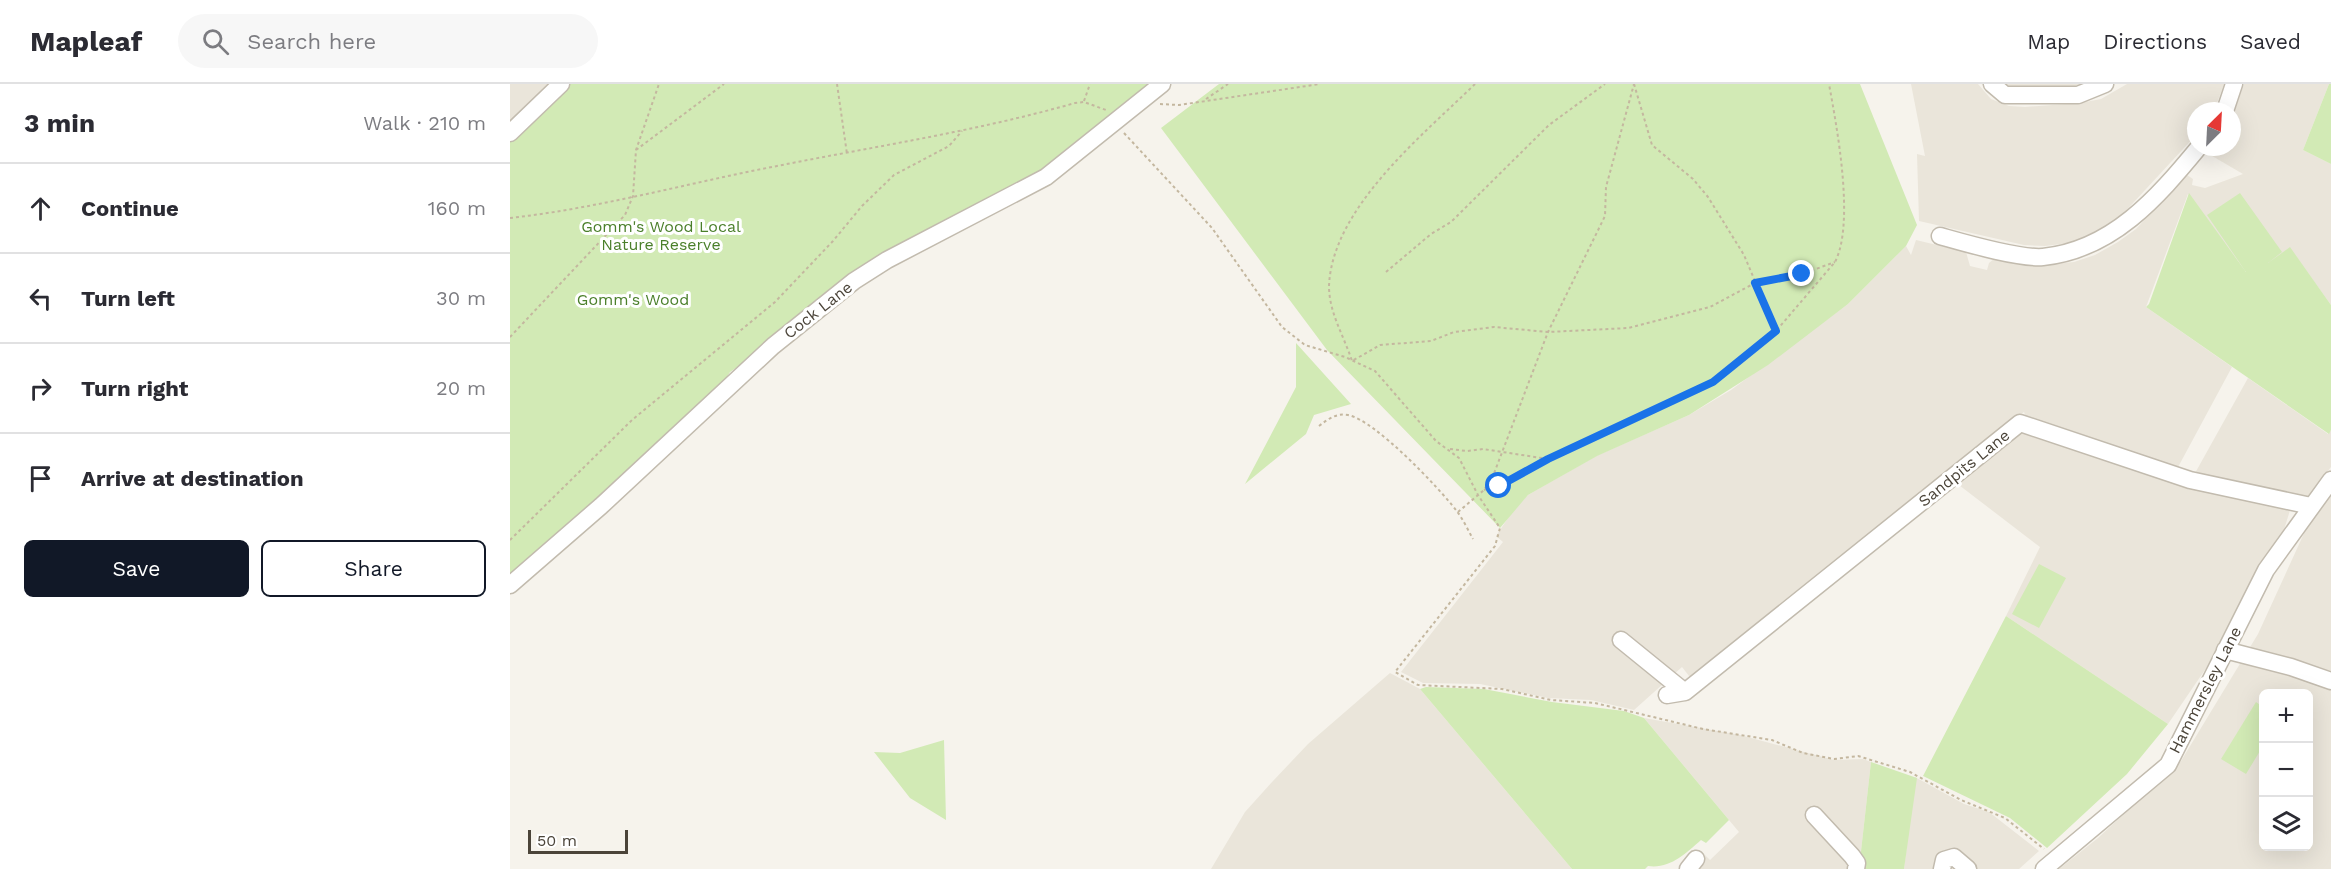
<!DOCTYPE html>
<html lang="en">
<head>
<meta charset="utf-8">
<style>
  body { margin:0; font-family:"Work Sans",sans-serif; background:#f7f7f7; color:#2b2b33 }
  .controls { position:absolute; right:18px; bottom:18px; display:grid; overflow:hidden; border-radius:9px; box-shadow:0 6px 24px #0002 }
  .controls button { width:54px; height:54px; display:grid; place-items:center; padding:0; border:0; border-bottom:2px solid #e1e1e2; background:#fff; color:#2b2b33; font:30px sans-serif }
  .compass { position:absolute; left:1677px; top:18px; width:54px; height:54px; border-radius:50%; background:#fff; box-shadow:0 6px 24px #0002; rotate:24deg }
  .scale { position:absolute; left:18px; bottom:15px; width:100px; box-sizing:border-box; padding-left:6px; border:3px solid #4b4439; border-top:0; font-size:16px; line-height:21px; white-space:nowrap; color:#4b4439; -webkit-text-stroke:4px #fff; paint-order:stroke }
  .stop { position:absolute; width:18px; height:18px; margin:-14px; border:4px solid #1a73e8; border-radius:50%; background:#fff }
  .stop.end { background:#1a73e8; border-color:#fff; box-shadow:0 2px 6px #0008 }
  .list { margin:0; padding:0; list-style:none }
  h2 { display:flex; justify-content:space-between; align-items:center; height:78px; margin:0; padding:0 24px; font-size:26px }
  h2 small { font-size:20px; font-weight:400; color:#7c7c81 }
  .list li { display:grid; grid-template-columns:39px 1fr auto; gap:18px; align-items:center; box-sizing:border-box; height:90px; padding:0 24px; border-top:2px solid #e1e1e2 }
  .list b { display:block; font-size:22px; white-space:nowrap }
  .list em { font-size:20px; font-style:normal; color:#7c7c81 }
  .actions { display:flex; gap:12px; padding:18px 24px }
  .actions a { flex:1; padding:14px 0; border:2px solid #111827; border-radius:9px; text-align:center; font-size:21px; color:#111827 }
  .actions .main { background:#111827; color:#fff }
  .icon { flex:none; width:33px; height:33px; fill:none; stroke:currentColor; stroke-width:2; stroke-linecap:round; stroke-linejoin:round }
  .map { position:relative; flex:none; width:1821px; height:785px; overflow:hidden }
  header { display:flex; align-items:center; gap:36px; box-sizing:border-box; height:84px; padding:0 30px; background:#fff; border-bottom:2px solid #e1e1e2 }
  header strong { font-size:28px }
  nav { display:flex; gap:33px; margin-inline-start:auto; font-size:21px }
  .search { width:420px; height:54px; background:#f7f7f7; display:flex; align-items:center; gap:15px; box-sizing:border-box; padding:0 21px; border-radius:33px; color:#7c7c81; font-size:22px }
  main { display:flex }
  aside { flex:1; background:#fff }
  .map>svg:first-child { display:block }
  .residential { fill:#eae5da; fill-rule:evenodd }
  .green { fill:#d2eab5 }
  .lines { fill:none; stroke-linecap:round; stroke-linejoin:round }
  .minor-casing { stroke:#c2bbae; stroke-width:19 }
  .path { stroke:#c4b79f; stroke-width:2; stroke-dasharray:3 3; stroke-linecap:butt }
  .minor { stroke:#fff; stroke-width:16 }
  .route { stroke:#1a73e8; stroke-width:8 }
  .labels { text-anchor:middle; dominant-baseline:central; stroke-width:6; stroke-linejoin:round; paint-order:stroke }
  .park-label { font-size:16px; fill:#4a7f2a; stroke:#fff }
  .street-label { font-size:16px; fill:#4b4439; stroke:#fff }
</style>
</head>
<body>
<header>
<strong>Mapleaf</strong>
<div class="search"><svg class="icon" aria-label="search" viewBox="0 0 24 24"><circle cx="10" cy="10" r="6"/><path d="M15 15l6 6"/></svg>Search here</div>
<nav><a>Map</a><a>Directions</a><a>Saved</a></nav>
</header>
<main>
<aside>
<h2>3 min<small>Walk · 210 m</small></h2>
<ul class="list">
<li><svg class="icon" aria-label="ahead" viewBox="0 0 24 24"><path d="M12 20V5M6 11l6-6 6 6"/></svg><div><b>Continue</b></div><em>160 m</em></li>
<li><svg class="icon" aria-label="left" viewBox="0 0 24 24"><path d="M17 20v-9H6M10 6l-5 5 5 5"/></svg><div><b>Turn left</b></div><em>30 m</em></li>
<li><svg class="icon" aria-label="right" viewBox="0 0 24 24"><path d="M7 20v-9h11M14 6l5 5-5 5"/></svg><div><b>Turn right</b></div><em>20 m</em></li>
<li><svg class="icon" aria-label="arrive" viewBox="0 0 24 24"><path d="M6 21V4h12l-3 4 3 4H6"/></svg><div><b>Arrive at destination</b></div></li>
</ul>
<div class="actions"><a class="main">Save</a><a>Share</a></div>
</aside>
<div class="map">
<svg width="1821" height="785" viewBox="0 0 1821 785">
  <rect width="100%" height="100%" fill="#f6f3ec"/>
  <!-- residential -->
  <path class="residential" d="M0 0H45L0 44Z
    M1401 0H1468L1481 15 1499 22 1515 23 1570 19 1591 15 1617 0H1714L1704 27H1686V51L1611 132 1586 149 1559 159 1535 162 1514 161 1409 137 1407 70 1415 72Z
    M1495 0H1576L1552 4 1498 3Z
    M1734 0H1819L1793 66 1821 80V221L1780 164 1740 193 1678 110 1636 223 1722 283 1667 385 1516 333 1514 328 1203 575 1183 597 1172 583 1124 626 1081 616 1038 614 970 600 913 599 891 588 993 458 986 452 1004 425 1018 411 1086 372 1179 331 1221 306 1338 220 1396 162 1401 171 1406 156 1456 168 1460 182 1477 186 1479 179 1485 174 1524 182 1564 178 1585 171 1608 158 1626 145 1677 91 1683 95 1682 101 1695 104 1733 90 1697 69 1703 63H1722V35Z
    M1738 294 1818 350 1821 346V383L1798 413 1793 414 1684 391Z
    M1510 348 1781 423 1764 478 1733 530 1658 640 1496 532 1530 463 1445 398Z
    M1821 408V785H1549L1588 754 1671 677 1748 550 1796 445ZM1754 610H1798V762H1754Z
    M880 589 910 605 1062 785H701L735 728 763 697 798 660Z
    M1134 634 1230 651 1324 676 1353 675 1361 678 1349 785H1179L1195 771 1200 776 1229 748Z
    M1405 693 1454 720 1479 728 1529 767 1509 785H1394Z"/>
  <!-- green -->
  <path class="green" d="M55 0H640L532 92 427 146 220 288 210 304 0 495V54Z
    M709 0H1350L1407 141 1396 162 1338 220 1258 281 1179 331 1087 372 1018 411 990 444 817 266 651 44Z
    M1819 0H1821V80L1793 66Z
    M1679 109 1736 188 1697 131 1730 109 1772 168 1758 179 1780 163 1821 221V346L1819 350 1636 223 1639 220Z
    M786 259 841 320 804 331 796 350 735 400 786 303Z
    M1529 480 1556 494 1529 544 1502 530Z
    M1496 532 1658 640 1617 690 1537 764 1500 734 1413 692Z
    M916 603 974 605 1042 618 1114 627 1134 634 1219 736 1196 759 1191 756C1175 770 1160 785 1138 782L1135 785H1062L910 605Z
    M1746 618 1753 623V662L1736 690 1711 675Z
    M434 656 436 736 400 714 364 668 390 669Z
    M1361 678 1407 694 1394 785H1349Z"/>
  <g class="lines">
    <!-- minor casing -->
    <g class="minor-casing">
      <path id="minor" d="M1482 0 1495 11H1568L1595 0
        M1715 27 1724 0
        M0 49 51 0
        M1430 152C1455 159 1509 175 1533 173 1602 166 1647 114 1689 63
        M0 501 91 422 263 262 344 197 377 176 536 93 652 0
        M1111 556 1175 608
        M1715 566 1781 583 1821 597
        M1157 611 1175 608 1510 339 1680 396 1801 422
        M1304 731 1342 772 1347 779 1346 785
        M1178 785 1186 775
        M1432 785 1434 776 1444 773 1458 785
        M1534 785 1658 681 1756 486 1821 396"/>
    </g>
    <!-- path -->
    <path class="path" d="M327 0 337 70
      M965 0C913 51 822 124 819 202 819 229 834 252 842 277L870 261 921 257 944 248 984 243 1038 248 1118 244 1200 223 1245 199 1292 190 1325 178
      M1124 0 1142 61 1183 95 1198 113 1234 171 1266 247
      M696 15 718 0
      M574 17 580 0
      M650 20 669 21 810 0
      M614 49 702 144 772 243 795 261 835 273 865 287 926 357 949 374 968 411 990 444 985 462 885 588 908 601 992 605 1041 616 1085 619 1193 645 1262 656 1293 669 1324 675 1348 672 1400 688 1451 716 1495 734 1534 765
      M126 66 214 0
      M0 134C90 124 178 99 267 82 367 62 467 47 565 19L574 18 596 26
      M876 188 921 150 941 138 1039 41 1095 0
      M0 253 115 131 123 112 126 66 149 0
      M809 342C818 335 826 329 838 331 865 336 929 404 946 426 953 435 958 446 963 455
      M940 365 957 367 973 365 1038 375
      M974 406 1017 389 1038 375 1203 298 1266 247 1325 178C1345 139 1327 44 1319 0
      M948 428 974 406 983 392 1038 248 1095 132 1096 103 1124 0
      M0 456 122 336 265 218 323 157 352 122 384 91 439 62 452 47"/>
    <!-- minor -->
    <use href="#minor" class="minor"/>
  </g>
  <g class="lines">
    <!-- route -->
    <path class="route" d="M989 402 1038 375 1203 298 1266 247 1245 199 1292 190"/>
  </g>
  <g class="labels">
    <!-- park labels -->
    <g class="park-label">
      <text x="151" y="142">Gomm's Wood Local<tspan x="151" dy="18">Nature Reserve</tspan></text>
      <text x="123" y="215">Gomm's Wood</text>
    </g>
    <!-- street labels -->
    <g class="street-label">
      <text transform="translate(308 226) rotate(-38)">Cock Lane</text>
      <text transform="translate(1454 384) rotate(-39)">Sandpits Lane</text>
      <text transform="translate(1695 606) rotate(-63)">Hammersley Lane</text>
    </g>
  </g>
</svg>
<div class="controls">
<button>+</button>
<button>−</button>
<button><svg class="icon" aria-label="layers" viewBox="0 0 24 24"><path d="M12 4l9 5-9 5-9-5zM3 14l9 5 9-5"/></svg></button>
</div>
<svg class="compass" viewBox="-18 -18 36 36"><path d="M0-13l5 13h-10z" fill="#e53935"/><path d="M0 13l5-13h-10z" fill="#7c7c81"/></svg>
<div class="scale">50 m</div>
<div class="stop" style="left:989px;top:402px"></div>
<div class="stop end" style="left:1292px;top:190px"></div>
</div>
</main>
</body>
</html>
